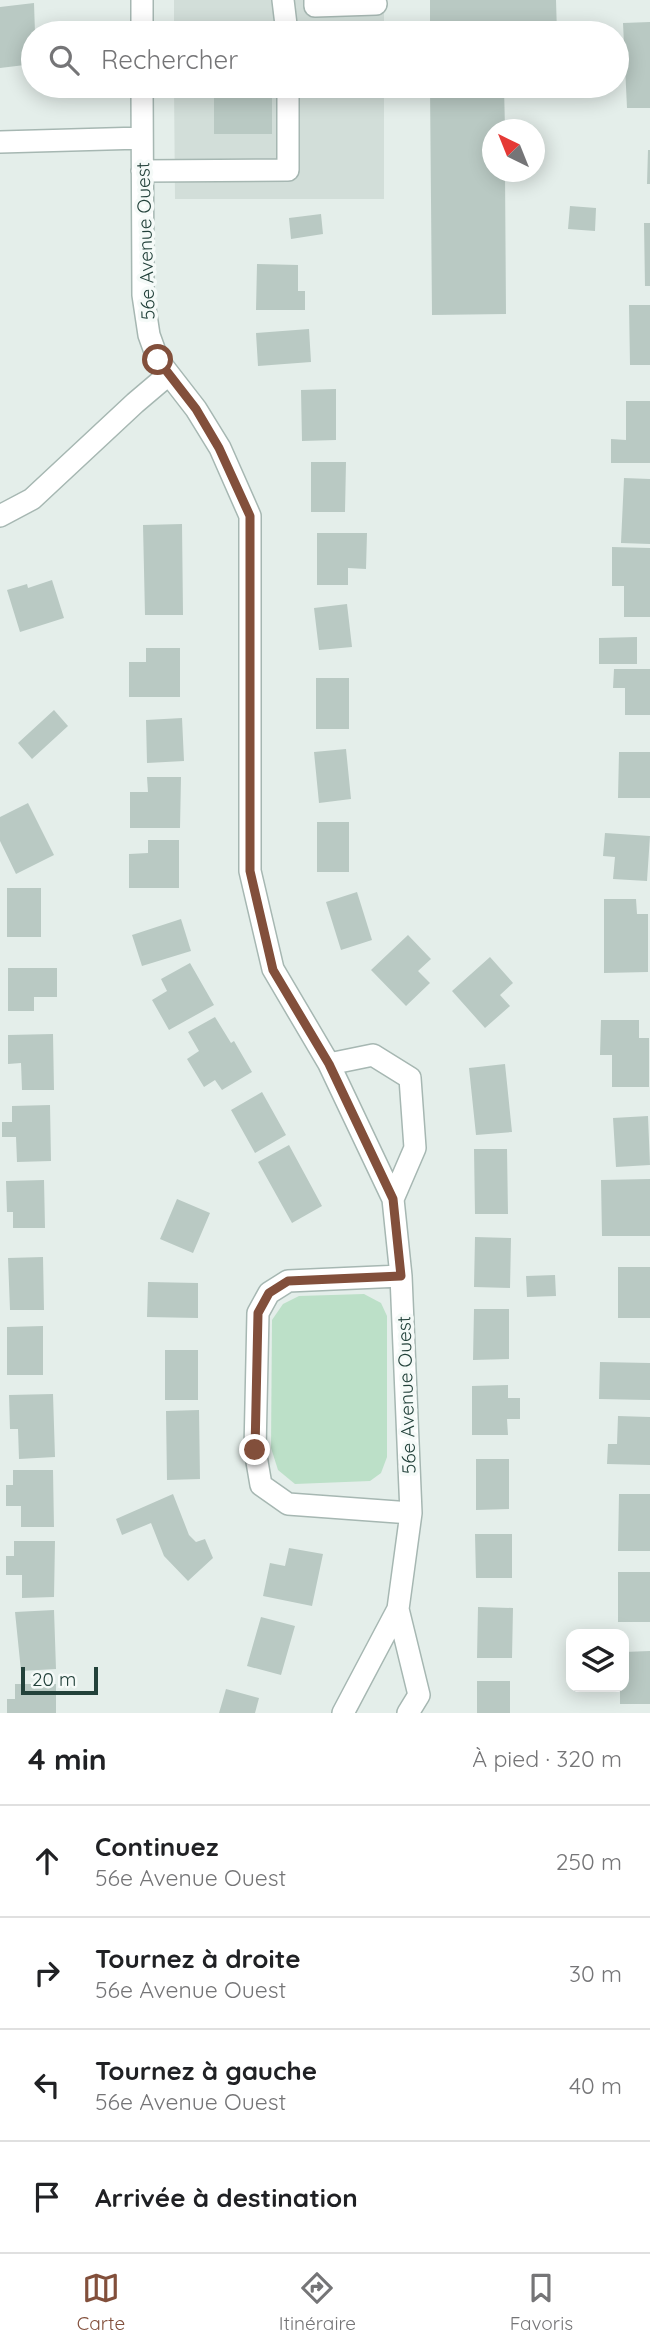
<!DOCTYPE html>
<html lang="fr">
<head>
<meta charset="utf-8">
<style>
  body { margin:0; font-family:Quicksand,sans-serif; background:#f2f2f2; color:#202124 }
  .controls { position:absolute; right:21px; bottom:21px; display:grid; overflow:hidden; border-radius:14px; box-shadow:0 4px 18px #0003 }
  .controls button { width:63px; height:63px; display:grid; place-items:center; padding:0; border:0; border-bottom:2px solid #e0e0e0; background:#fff; color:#202124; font:35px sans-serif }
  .compass { position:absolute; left:482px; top:119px; width:63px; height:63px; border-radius:50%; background:#fff; box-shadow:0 4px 18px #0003; rotate:317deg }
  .scale { position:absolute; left:21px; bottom:18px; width:77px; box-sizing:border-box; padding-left:7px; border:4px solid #22413a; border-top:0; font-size:19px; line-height:24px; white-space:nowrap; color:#22413a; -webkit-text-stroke:5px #f5faf8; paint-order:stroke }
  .stop { position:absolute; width:21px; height:21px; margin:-16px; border:5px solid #824f3b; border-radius:50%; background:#fff }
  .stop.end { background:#824f3b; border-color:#fff; box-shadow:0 2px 7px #0008 }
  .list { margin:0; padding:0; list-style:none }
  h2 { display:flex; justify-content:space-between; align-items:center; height:91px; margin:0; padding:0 28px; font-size:30px }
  h2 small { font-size:23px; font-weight:400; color:#757577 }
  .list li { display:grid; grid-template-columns:46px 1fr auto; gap:21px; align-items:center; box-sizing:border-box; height:112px; padding:0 28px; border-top:2px solid #e0e0e0 }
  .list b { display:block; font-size:26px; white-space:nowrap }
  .list p { margin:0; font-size:23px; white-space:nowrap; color:#757577 }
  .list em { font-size:23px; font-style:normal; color:#757577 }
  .icon { flex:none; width:38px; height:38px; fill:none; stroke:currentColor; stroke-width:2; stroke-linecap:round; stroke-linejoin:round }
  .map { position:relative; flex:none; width:650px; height:1713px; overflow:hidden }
  .search { position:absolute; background:#fff; box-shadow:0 4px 18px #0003; left:21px; right:21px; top:21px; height:77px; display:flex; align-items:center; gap:18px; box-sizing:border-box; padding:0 24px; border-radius:38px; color:#757577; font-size:26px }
  .sheet { height:539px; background:#fff }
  nav { display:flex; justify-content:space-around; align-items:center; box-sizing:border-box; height:98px; border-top:2px solid #e0e0e0; background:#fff; font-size:19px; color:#757577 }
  nav a { display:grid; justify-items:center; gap:4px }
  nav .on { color:#824f3b }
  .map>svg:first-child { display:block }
  .built { fill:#d2ded9 }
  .green { fill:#bce0c8 }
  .building { fill:#b9c9c3 }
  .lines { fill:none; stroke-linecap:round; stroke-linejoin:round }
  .minor-casing { stroke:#a6b7b2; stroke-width:24 }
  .minor { stroke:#fff; stroke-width:21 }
  .route { stroke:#824f3b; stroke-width:9 }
  .labels { text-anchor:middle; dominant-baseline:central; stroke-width:7; stroke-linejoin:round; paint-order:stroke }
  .street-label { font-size:19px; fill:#22413a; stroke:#f5faf8 }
</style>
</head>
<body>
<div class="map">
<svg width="650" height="1713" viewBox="0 0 650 1713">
  <rect width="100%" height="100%" fill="#e4eeea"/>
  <!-- built -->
  <path class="built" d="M174 0H384V33H174Z
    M174 86H384V199H175Z"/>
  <!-- green -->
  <path class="green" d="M364 1294 381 1303 387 1316V1457L381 1473 370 1481 295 1484 278 1470 271 1448 272 1320 283 1304 299 1296Z"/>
  <!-- building -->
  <path class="building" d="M430 0H556L557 33H430Z
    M34 3 35 33H33V64L0 68V7Z
    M650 22V108H627L623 23Z
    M214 86H272V134H214Z
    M430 86H504L505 130H492V172H505L506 314 432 315Z
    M648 150H650V184H647Z
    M570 206 596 208 595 231 568 229Z
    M321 214 323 234 291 239 289 218Z
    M644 223H650V286H645Z
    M257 264 298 265V291H305V310H256Z
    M629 305H650V365H630Z
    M309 329 311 362 258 366 256 333Z
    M336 389V440L302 441 301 390Z
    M626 401H650V463H611V439L626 440Z
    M311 462H346L345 512H311Z
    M624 478 650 479V544L621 543Z
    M182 524 183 615H145L143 525Z
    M317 533H367L366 569 348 568V585H317Z
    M612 547 650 548V617H624V586H612Z
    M52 580 64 618 20 632 7 590 27 584 28 588Z
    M347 604 352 647 319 650 314 608Z
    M637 637V664H599V638Z
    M146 648H180V697H129V662H146Z
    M614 669H650V715H625V688H613Z
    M316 678H349V729H316Z
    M54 710 68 726 32 759 18 743Z
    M182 718 184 761 147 763 146 720Z
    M346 749 351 799 319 803 314 752Z
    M619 752H650V798H618Z
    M147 777H181L180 828H130V792H148Z
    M28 803 54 855 16 874 0 841V817Z
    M317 822H349V872H317Z
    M605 833 650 836 647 881 613 879 615 857 603 856Z
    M148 840H179V888H129V854L148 853Z
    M7 888H41V937H7Z
    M357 892 372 940 341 950 326 902Z
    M604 899H636L637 914H648V972L604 973Z
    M181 919 191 951 142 966 132 935Z
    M408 935 431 959 418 971 430 983 406 1006 371 970Z
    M490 957 513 983 500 995 510 1006 485 1028 452 991Z
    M190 963 214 1005 169 1030 152 1000 167 991 161 979Z
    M8 968H57V997H34V1011H8Z
    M215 1017 231 1043 234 1041 252 1072 222 1090 215 1080 204 1087 187 1059 199 1051 188 1032Z
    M601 1020H639V1038H649V1087H612V1055H600Z
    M53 1034 54 1090H22L21 1063 8 1064V1035Z
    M505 1064 512 1132 476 1135 469 1068Z
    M262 1092 286 1135 255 1153 231 1110Z
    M50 1105 51 1161 17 1162 16 1137H2V1122H12V1106Z
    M648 1116 650 1165 616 1167 613 1118Z
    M289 1145 322 1206 292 1223 258 1162Z
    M474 1149H507L508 1214H475Z
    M650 1179V1236H602L601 1180Z
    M44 1180 45 1228H13V1212H7L6 1181Z
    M177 1199 210 1213 193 1253 160 1239Z
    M475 1237 511 1238 510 1288 474 1287Z
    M43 1257 44 1310H10L8 1258Z
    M618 1267H650V1318H618Z
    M555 1275 556 1296 527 1297 526 1276Z
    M148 1282 198 1283V1318L147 1317Z
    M474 1309H509V1359L473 1360Z
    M43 1326V1375H7V1327Z
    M165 1350H198V1400H165Z
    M600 1362 650 1363V1400L599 1399Z
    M508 1385V1398H520V1419H507L508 1435H472V1386Z
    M53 1394 55 1457 19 1459 18 1429H10L9 1395Z
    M199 1410 200 1479 167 1480 166 1411Z
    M618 1416 650 1417V1465L607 1464 608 1444H617Z
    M476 1459H509V1509L476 1510Z
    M13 1470H53L54 1527H21V1506H6V1485H13Z
    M173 1494 189 1535 196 1542 205 1539 213 1558 188 1581 164 1556 151 1523 122 1535 116 1519Z
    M619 1494H650V1551H618Z
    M475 1534H512V1578H476Z
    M14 1541H55L54 1597 22 1598V1575H6V1556H14Z
    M289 1548 323 1554 312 1606 263 1596 270 1563 285 1566Z
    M618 1572H650V1622H618Z
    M478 1607 513 1608 512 1658H477Z
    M54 1610 56 1669 21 1671 15 1612Z
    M261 1617 295 1626 281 1675 247 1666Z
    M650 1651V1704H620V1687H624V1652Z
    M477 1681H510V1713H477Z
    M15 1684H56V1713H7V1699H15Z
    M226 1689 259 1698 255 1713H219Z"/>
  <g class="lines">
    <!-- minor casing -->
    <g class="minor-casing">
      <path id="minor" d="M283 0 287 33
        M315 0V6L376 4
        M142 33V0
        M142 86 143 295 149 335 158 360 196 409 220 448 250 516V871L273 969 329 1064 393 1199 401 1276 411 1513 398 1609 343 1713
        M0 142 142 138
        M142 171 288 170V86
        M0 516 32 499 135 403 168 375
        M329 1064 373 1055 410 1078 415 1148 393 1199
        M401 1276 288 1281 269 1293 258 1313 255 1450 261 1485 288 1504 411 1513
        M398 1609 419 1695 408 1713"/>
    </g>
    <!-- minor -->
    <use href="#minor" class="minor"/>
  </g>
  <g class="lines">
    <!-- route -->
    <path class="route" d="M158 360 196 409 219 448 250 516V871L273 970 329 1064 393 1199 401 1276 288 1281 269 1293 258 1313 255 1450"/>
  </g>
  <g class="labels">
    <!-- street labels -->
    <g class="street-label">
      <text transform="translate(145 241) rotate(-92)">56e Avenue Ouest</text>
      <text transform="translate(406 1395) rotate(-92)">56e Avenue Ouest</text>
    </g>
  </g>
</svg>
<div class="controls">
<button><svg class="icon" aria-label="layers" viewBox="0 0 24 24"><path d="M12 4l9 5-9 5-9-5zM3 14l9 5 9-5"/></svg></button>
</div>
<svg class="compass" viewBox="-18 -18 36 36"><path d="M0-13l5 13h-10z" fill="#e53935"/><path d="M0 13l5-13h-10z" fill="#757577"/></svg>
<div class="scale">20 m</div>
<div class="stop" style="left:158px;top:360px"></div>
<div class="stop end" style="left:255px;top:1450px"></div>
<div class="search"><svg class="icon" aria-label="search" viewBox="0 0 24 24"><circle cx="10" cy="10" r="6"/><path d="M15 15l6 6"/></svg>Rechercher</div>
</div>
<section class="sheet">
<h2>4 min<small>À pied · 320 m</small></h2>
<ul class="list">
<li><svg class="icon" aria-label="ahead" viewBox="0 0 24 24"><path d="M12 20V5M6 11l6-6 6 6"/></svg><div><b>Continuez</b><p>56e Avenue Ouest</p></div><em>250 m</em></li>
<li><svg class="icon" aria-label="right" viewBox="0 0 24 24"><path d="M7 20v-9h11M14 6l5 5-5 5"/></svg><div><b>Tournez à droite</b><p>56e Avenue Ouest</p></div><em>30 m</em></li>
<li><svg class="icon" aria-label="left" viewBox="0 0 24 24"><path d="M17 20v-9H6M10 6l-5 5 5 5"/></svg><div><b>Tournez à gauche</b><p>56e Avenue Ouest</p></div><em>40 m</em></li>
<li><svg class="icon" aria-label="arrive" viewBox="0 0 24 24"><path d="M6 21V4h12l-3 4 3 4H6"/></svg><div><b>Arrivée à destination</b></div></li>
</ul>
</section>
<nav>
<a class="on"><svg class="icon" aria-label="map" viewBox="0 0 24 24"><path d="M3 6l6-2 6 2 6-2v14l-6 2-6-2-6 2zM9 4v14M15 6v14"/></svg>Carte</a>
<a><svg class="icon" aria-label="directions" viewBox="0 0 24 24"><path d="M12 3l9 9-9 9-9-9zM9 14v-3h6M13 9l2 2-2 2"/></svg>Itinéraire</a>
<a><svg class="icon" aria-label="saved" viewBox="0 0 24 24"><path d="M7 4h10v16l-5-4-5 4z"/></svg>Favoris</a>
</nav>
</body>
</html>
